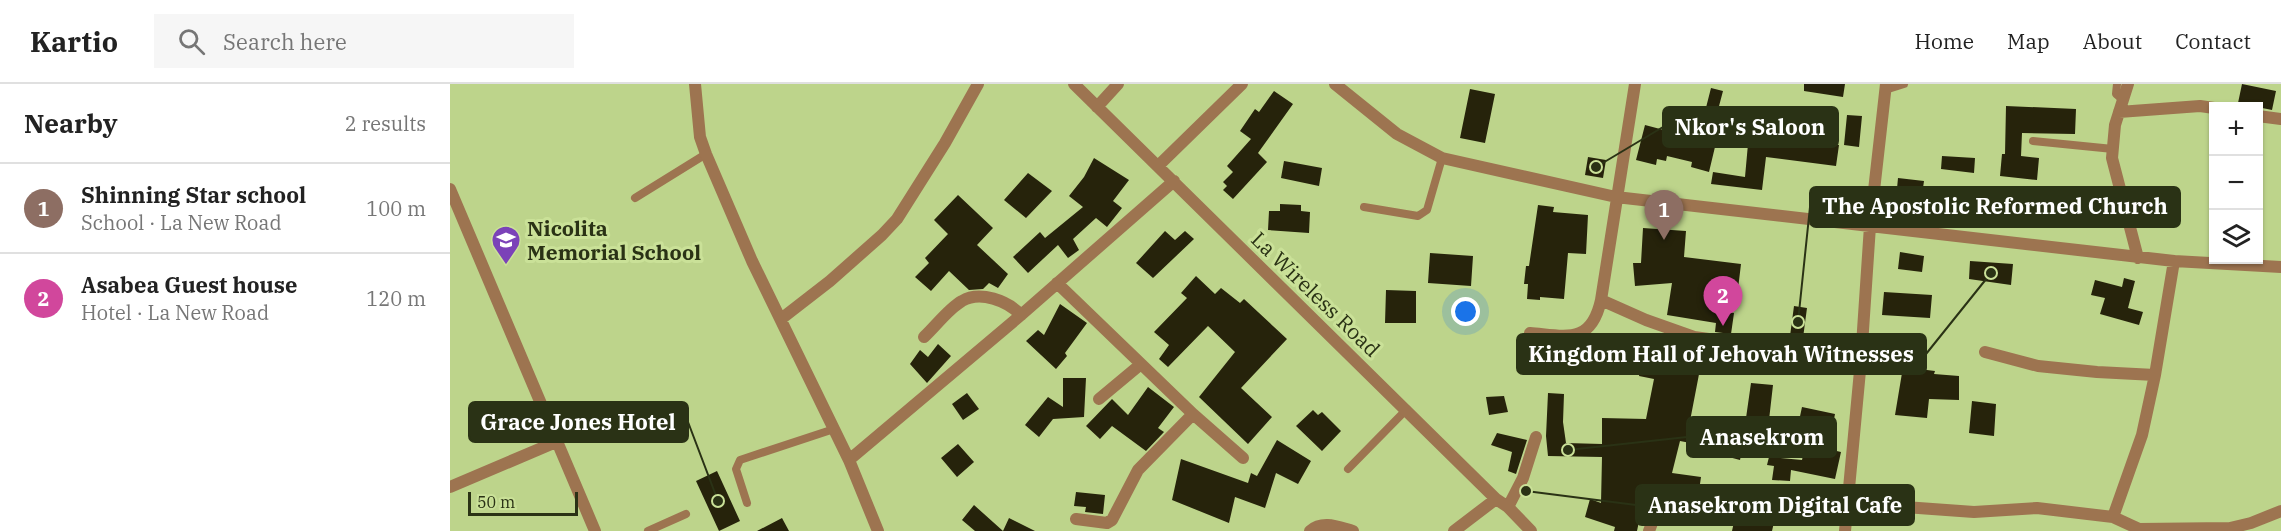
<!DOCTYPE html>
<html lang="en">
<head>
<meta charset="utf-8">
<style>
  body { margin:0; font-family:"IBM Plex Serif",serif; background:#f6f6f6; color:#222 }
  .controls { position:absolute; right:18px; top:18px; display:grid; overflow:hidden; border-radius:0px; box-shadow:0 2px 4px #0004 }
  .controls button { width:54px; height:54px; display:grid; place-items:center; padding:0; border:0; border-bottom:2px solid #e0e0e0; background:#fff; color:#222; font:30px sans-serif }
  .scale { position:absolute; left:18px; bottom:15px; width:110px; box-sizing:border-box; padding-left:6px; border:3px solid #2a3215; border-top:0; font-size:16px; line-height:21px; white-space:nowrap; color:#2a3215; -webkit-text-stroke:4px #cae198; paint-order:stroke }
  .you { position:absolute; left:1016px; top:228px; width:21px; height:21px; margin:-15px; border:4px solid #fff; border-radius:50%; background:#1a73e8; box-shadow:0 0 0 9px #1a73e833 }
  .badge { display:grid; place-items:center; width:39px; height:39px; border-radius:50%; background:#7c3aed; color:#fff; font-size:20px; font-weight:700 }
  .pin { position:absolute; translate:-50% -50px; filter:drop-shadow(0 2px 3px #0008) }
  .pin::after { content:''; position:absolute; top:32px; width:21px; height:18px; background:inherit; clip-path:polygon(0 0,100% 0,50% 100%) }
  .list { margin:0; padding:0; list-style:none }
  h2 { display:flex; justify-content:space-between; align-items:center; height:78px; margin:0; padding:0 24px; font-size:26px }
  h2 small { font-size:20px; font-weight:400; color:#767676 }
  .list li { display:grid; grid-template-columns:39px 1fr auto; gap:18px; align-items:center; box-sizing:border-box; height:90px; padding:0 24px; border-top:2px solid #e0e0e0 }
  .list b { display:block; font-size:22px; white-space:nowrap }
  .list p { margin:0; font-size:20px; white-space:nowrap; color:#767676 }
  .list em { font-size:20px; font-style:normal; color:#767676 }
  .icon { flex:none; width:33px; height:33px; fill:none; stroke:currentColor; stroke-width:2; stroke-linecap:round; stroke-linejoin:round }
  .map { position:relative; flex:none; width:1831px; height:447px; overflow:hidden }
  header { display:flex; align-items:center; gap:36px; box-sizing:border-box; height:84px; padding:0 30px; background:#fff; border-bottom:2px solid #e0e0e0 }
  header strong { font-size:28px }
  nav { display:flex; gap:33px; margin-inline-start:auto; font-size:21px }
  .search { width:420px; height:54px; background:#f6f6f6; display:flex; align-items:center; gap:15px; box-sizing:border-box; padding:0 21px; border-radius:0px; color:#767676; font-size:22px }
  main { display:flex }
  aside { flex:1; background:#fff }
  .map>svg:first-child { display:block }
  .building { fill:#26230b }
  .lines { fill:none; stroke-linecap:round; stroke-linejoin:round }
  .service { stroke:#9d7450; stroke-width:8 }
  .minor { stroke:#9d7450; stroke-width:12 }
  .labels { text-anchor:middle; dominant-baseline:central; stroke-width:6; stroke-linejoin:round; paint-order:stroke }
  .poi-label { font-size:21px; font-weight:bold; fill:#2a3215; stroke:#cae198; text-anchor:start }
  .street-label { font-size:21px; fill:#2a3215; stroke:#cae198 }
  .leader { fill:none; stroke:#2a3215; stroke-width:2 }
  .callout-dot { fill:#2a3215; stroke:#cae198; stroke-width:2 }
  .callout { fill:#2a3215; stroke:#2a3215; stroke-width:2 }
  .callout-label { font-size:22px; text-anchor:middle; font-weight:bold; fill:#fff }
</style>
</head>
<body>
<header>
<strong>Kartio</strong>
<div class="search"><svg class="icon" aria-label="search" viewBox="0 0 24 24"><circle cx="10" cy="10" r="6"/><path d="M15 15l6 6"/></svg>Search here</div>
<nav><a>Home</a><a>Map</a><a>About</a><a>Contact</a></nav>
</header>
<main>
<aside>
<h2>Nearby<small>2 results</small></h2>
<ul class="list">
<li><span class="badge" style="background:#8d6e63">1</span><div><b>Shinning Star school</b><p>School · La New Road</p></div><em>100 m</em></li>
<li><span class="badge" style="background:#d1479c">2</span><div><b>Asabea Guest house</b><p>Hotel · La New Road</p></div><em>120 m</em></li>
</ul>
</aside>
<div class="map">
<svg width="1831" height="447" viewBox="0 0 1831 447">
  <rect width="100%" height="100%" fill="#bdd48b"/>
  <!-- building -->
  <path class="building" d="M1354 0H1395L1393 13 1354 7Z
    M1792 0 1826 7 1822 26 1788 19Z
    M1261 4 1273 7 1264 41 1270 42 1259 88 1241 83 1242 78 1217 72 1216 77 1207 75 1206 81 1186 76 1195 41 1248 55Z
    M1020 5 1045 10 1035 59 1010 54Z
    M824 7 843 20 808 69 817 78 783 115 773 106 777 102 773 98 783 88 777 82 801 55 790 47 805 25 809 28Z
    M1556 22 1626 25 1625 50 1572 49 1571 72 1589 74 1587 96 1550 92 1552 70H1555Z
    M1397 31 1412 32 1409 63 1394 61Z
    M1299 49 1318 51V56L1345 59V54L1389 61 1386 82 1316 73 1312 106 1261 100 1263 88 1295 93Z
    M1492 72 1525 74 1524 89 1491 85Z
    M1138 73 1156 76 1153 94 1135 91Z
    M644 74 679 96 663 117 672 124 657 143 646 134 623 155 629 166 618 174 608 161 578 189 563 173 590 148 595 154 633 123 619 112 634 93Z
    M834 77 872 84 869 102 831 94Z
    M578 89 602 107 576 134 554 116Z
    M1448 94 1474 97 1471 118 1446 115Z
    M508 111 543 144 527 161 558 190 548 204 539 199 533 205 519 206 499 187 481 207 465 193 479 179 475 174 498 150 484 136Z
    M830 120 851 121V127L860 128 859 149 818 146 819 127H830Z
    M1088 121 1104 123 1103 128 1138 131 1136 170 1118 169 1114 215 1090 213V216L1077 215 1078 200H1074L1076 182H1079Z
    M1193 144 1236 147 1234 173 1291 180 1288 205 1269 203 1266 226 1284 229 1281 250 1265 248 1266 239 1217 231 1222 199 1185 202 1183 179H1191Z
    M715 147 725 156 735 147 744 155 703 194 686 179Z
    M1450 168 1474 172 1472 188 1448 185Z
    M980 169 1023 172 1021 202 978 199Z
    M1520 177 1563 180 1561 201 1519 195Z
    M746 192 765 210 771 204 790 219 794 215 837 255 791 304 822 333 798 360 749 313 785 268 758 242 718 283 709 275 719 261 704 248 737 214 731 209Z
    M1674 194 1685 197 1678 224 1693 228 1689 241 1650 230 1655 214 1641 211 1645 196 1672 203Z
    M936 206 966 207V239H935Z
    M1434 208 1482 211 1480 234 1432 231Z
    M610 220 637 239 615 269 617 272 606 285 576 257 588 246 594 251Z
    M1344 222 1357 224 1353 254 1340 252Z
    M1195 254 1262 266 1263 264 1279 266 1278 275 1286 276 1283 290 1250 285 1240 337 1279 345 1281 338 1297 343 1290 376 1275 372 1277 366 1230 357 1222 389 1251 393 1250 400 1295 407 1292 427 1325 434 1322 447H1282L1284 438 1192 423 1187 447H1164L1165 443 1135 433 1140 415 1151 419 1152 373 1098 372 1096 352 1098 309 1114 310 1113 338 1116 359 1152 360V334L1196 335 1204 295 1189 292Z
    M488 260 501 272 477 299 460 280 470 266 478 273Z
    M1453 283 1485 287 1484 290 1509 292V316L1479 315 1477 334 1445 331Z
    M613 294H636L634 333 603 335 589 353 575 341 598 313 613 323Z
    M1301 299 1323 301 1319 336 1296 334Z
    M698 303 724 323 708 344 714 348 696 367 662 342 650 355 636 342 662 315 678 331Z
    M517 309 529 325 513 336 502 320Z
    M1054 312 1058 328 1039 331 1036 313Z
    M1522 317 1546 320 1544 352 1519 349Z
    M1352 323 1385 330 1378 365 1391 368 1385 395 1341 386 1340 397 1322 396 1324 382 1317 381 1319 373 1352 376 1357 353 1346 351Z
    M863 326 868 331 872 328 891 347 872 367 846 342Z
    M1047 349 1077 356 1066 390 1058 387 1062 368 1041 361Z
    M827 356 861 377 848 400 826 389 815 424 785 413 779 439 722 416 731 375 798 399 801 389 807 392Z
    M508 360 524 378 507 393 491 374Z
    M267 387 290 437 269 447 246 397Z
    M626 408 655 411 653 430 635 428 636 423 624 422Z
    M524 421 553 447 559 434 585 447H525L512 436Z
    M332 434 339 447H307Z"/>
  <g class="lines">
    <!-- service -->
    <path class="service" d="M1667 0 1666 10 1673 16
      M1435 6 1454 0
      M1583 57 1663 65
      M185 114 256 70
      M914 123 968 132 977 126 992 74
      M106 358 181 323
      M898 385 957 325
      M297 419 286 385 290 376 384 345
      M198 447 236 430"/>
    <!-- minor -->
    <path class="minor" d="M245 0 250 53 256 70 302 177 399 376 428 447
      M624 0 1046 415 1058 423 1081 447
      M885 0 947 50 992 74 1166 113 1724 177 1831 183
      M1185 0 1151 216 1196 236 1244 253 1411 276
      M1678 0 1665 41 1662 74 1688 174
      M647 23 668 0
      M1669 28 1750 22 1764 24
      M1808 32 1831 35
      M708 82 792 0
      M0 105 145 447
      M607 199 743 330 688 386 662 436 657 439 626 435
      M331 235 380 197 432 151 447 135 495 59 528 0
      M1080 249C1116 252 1141 261 1151 216
      M474 253C486 242 498 225 512 217 530 206 558 217 571 231
      M1535 268 1588 282 1647 288 1705 291
      M649 315 691 280
      M743 330 793 374
      M399 376 571 231 724 97
      M0 403 106 358
      M1399 419 1524 428 1587 424 1663 433 1689 445 1780 444 1801 439 1831 427
      M1058 423 1073 394 1086 353
      M1663 433 1692 351 1705 291 1724 177
      M860 447C873 436 888 443 903 447
      M1004 447 1046 415
      M1199 447 1202 439
      M1395 447 1411 276 1420 142 1436 0"/>
  </g>
  <!-- icons -->
  <defs>
    <g id="school-pin" transform="scale(1.5)"><path d="M0 17L-7.5 6A9.5 9.5 0 1 1 7.5 6Z" fill="#7b42b8" stroke="#cae198"/><path d="M0-5L7-2L0 1L-7-2ZM-4 1L0 2.5L4 1V4Q0 6-4 4Z" fill="#fff"/></g>
  </defs>
  <g fill-rule="evenodd">
    <use href="#school-pin" x="56" y="156"/>
  </g>
  <g class="labels">
    <!-- poi labels -->
    <g class="poi-label">
      <text x="77" y="144">Nicolita<tspan x="77" dy="24">Memorial School</tspan></text>
    </g>
    <!-- street labels -->
    <g class="street-label">
      <text transform="translate(866 210) rotate(44)">La Wireless Road</text>
    </g>
  </g>
  <!-- callouts -->
  <path class="leader" d="M1146 83L1213 43M1348 238L1360 123M1541 189L1476 270M268 417L238 338M1118 366L1237 353M1076 407L1186 421"/>
  <g class="callout-dot">
    <circle cx="1146" cy="83" r="6"/>
    <circle cx="1348" cy="238" r="6"/>
    <circle cx="1541" cy="189" r="6"/>
    <circle cx="268" cy="417" r="6"/>
    <circle cx="1118" cy="366" r="6"/>
    <circle cx="1076" cy="407" r="6"/>
  </g>
  <g class="callout">
    <rect x="1213" y="23" width="175" height="40" rx="6"/>
    <rect x="1360" y="103" width="370" height="40" rx="6"/>
    <rect x="1067" y="250" width="409" height="40" rx="6"/>
    <rect x="19" y="318" width="219" height="40" rx="6"/>
    <rect x="1237" y="333" width="149" height="40" rx="6"/>
    <rect x="1186" y="401" width="278" height="40" rx="6"/>
  </g>
  <g class="callout-label">
    <text x="1300" y="51">Nkor's Saloon</text>
    <text x="1545" y="130">The Apostolic Reformed Church</text>
    <text x="1271" y="278">Kingdom Hall of Jehovah Witnesses</text>
    <text x="128" y="346">Grace Jones Hotel</text>
    <text x="1312" y="361">Anasekrom</text>
    <text x="1325" y="429">Anasekrom Digital Cafe</text>
  </g>
</svg>
<div class="controls">
<button>+</button>
<button>−</button>
<button><svg class="icon" aria-label="layers" viewBox="0 0 24 24"><path d="M12 4l9 5-9 5-9-5zM3 14l9 5 9-5"/></svg></button>
</div>
<div class="scale">50 m</div>
<div class="you"></div>
<div class="pin badge" style="left:1214px;top:156px;background:#8d6e63">1</div>
<div class="pin badge" style="left:1273px;top:242px;background:#d1479c">2</div>
</div>
</main>
</body>
</html>
